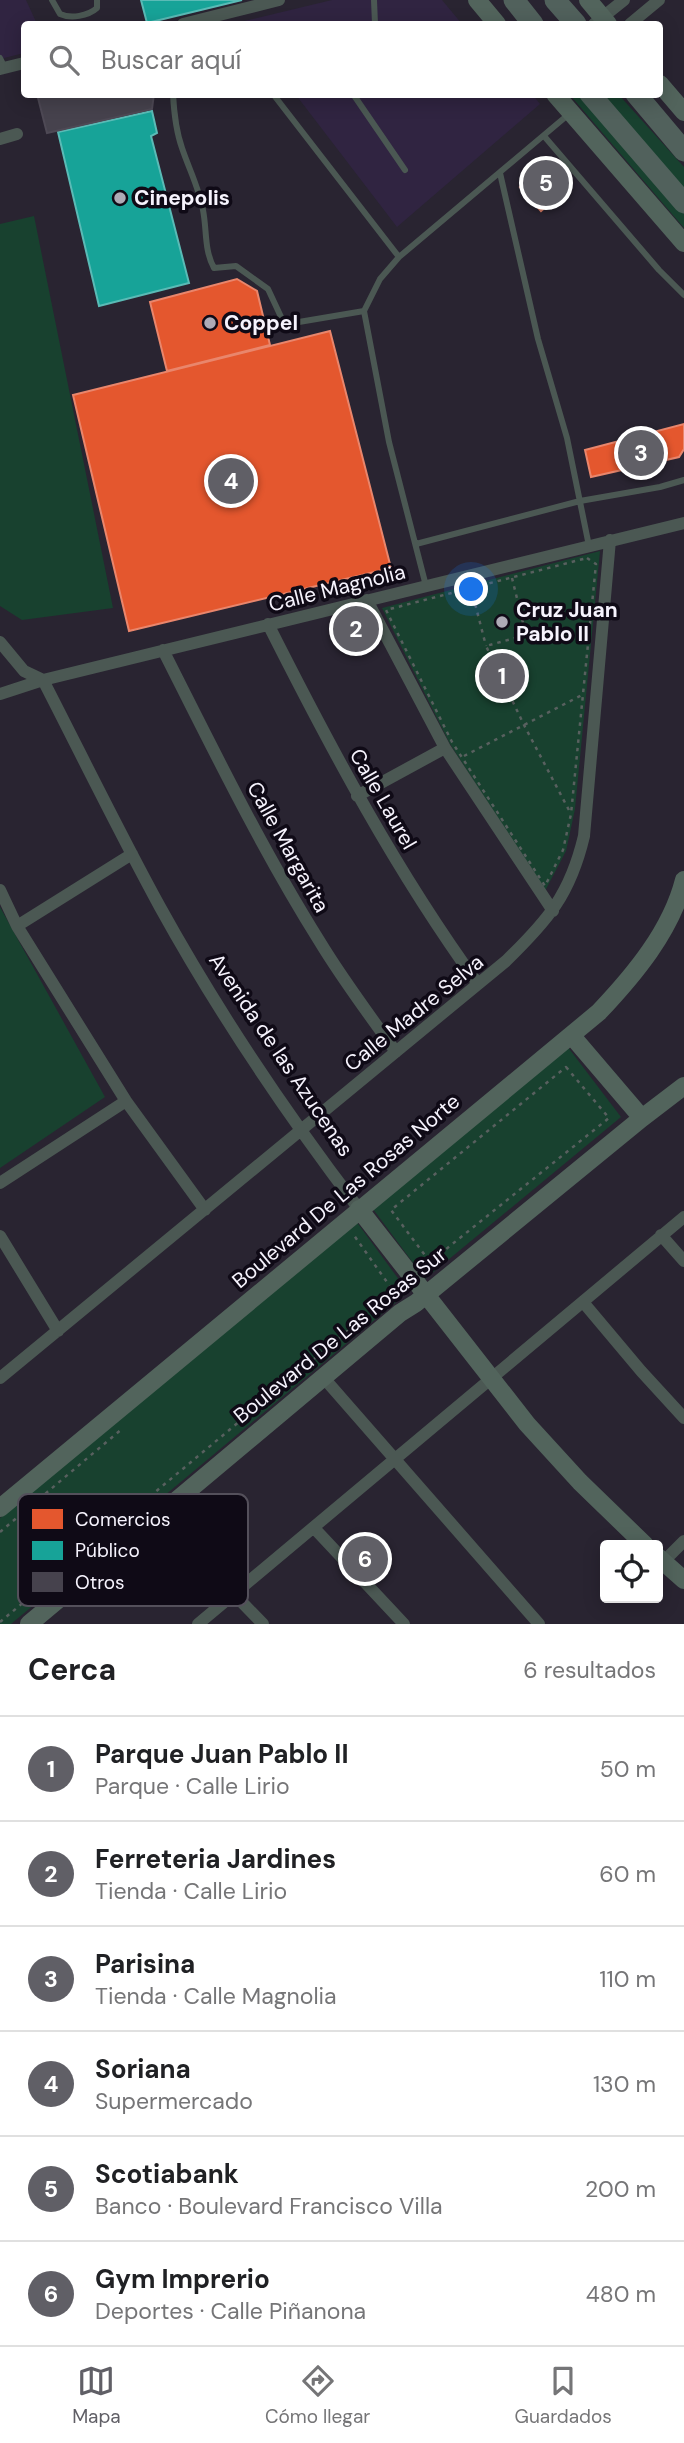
<!DOCTYPE html>
<html lang="es">
<head>
<meta charset="utf-8">
<style>
  body { margin:0; font-family:"DM Sans",sans-serif; background:#f2f2f2; color:#202124 }
  .controls { position:absolute; right:21px; bottom:21px; display:grid; overflow:hidden; border-radius:7px; box-shadow:0 4px 18px #0003 }
  .controls button { width:63px; height:63px; display:grid; place-items:center; padding:0; border:0; border-bottom:2px solid #e0e0e0; background:#fff; color:#202124; font:35px sans-serif }
  .you { position:absolute; left:472px; top:590px; width:24px; height:24px; margin:-18px; border:5px solid #fff; border-radius:50%; background:#1a73e8; box-shadow:0 0 0 10px #1a73e833 }
  .badge { display:grid; place-items:center; width:46px; height:46px; border-radius:50%; background:#605f66; color:#fff; font-size:23px; font-weight:700 }
  .pin { position:absolute; translate:-50% -50%; border:4px solid #fff; box-shadow:0 2px 7px #0006 }
  .list { margin:0; padding:0; list-style:none }
  h2 { display:flex; justify-content:space-between; align-items:center; height:91px; margin:0; padding:0 28px; font-size:30px }
  h2 small { font-size:23px; font-weight:400; color:#757577 }
  .list li { display:grid; grid-template-columns:46px 1fr auto; gap:21px; align-items:center; box-sizing:border-box; height:105px; padding:0 28px; border-top:2px solid #e0e0e0 }
  .list b { display:block; font-size:26px; white-space:nowrap }
  .list p { margin:0; font-size:23px; white-space:nowrap; color:#757577 }
  .list em { font-size:23px; font-style:normal; color:#757577 }
  .icon { flex:none; width:38px; height:38px; fill:none; stroke:currentColor; stroke-width:2; stroke-linecap:round; stroke-linejoin:round }
  .map { position:relative; flex:none; width:684px; height:1624px; overflow:hidden }
  .search { position:absolute; background:#fff; box-shadow:0 4px 18px #0003; left:21px; right:21px; top:21px; height:77px; display:flex; align-items:center; gap:18px; box-sizing:border-box; padding:0 24px; border-radius:7px; color:#757577; font-size:26px }
  .sheet { height:721px; background:#fff }
  nav { display:flex; justify-content:space-around; align-items:center; box-sizing:border-box; height:98px; border-top:2px solid #e0e0e0; background:#fff; font-size:19px; color:#757577 }
  nav a { display:grid; justify-items:center; gap:4px }
  nav .on { color:#605f66 }
  .map>svg:first-child { display:block }
  .built { fill:#302441 }
  .green { fill:#18412f }
  .shops { fill:#e4572e; stroke:#e9866c; stroke-width:2 }
  .public { fill:#17a398; stroke:#5abbb6; stroke-width:2 }
  .building { fill:#46424d; stroke:#4e4955; stroke-width:2 }
  .lines { fill:none; stroke-linecap:round; stroke-linejoin:round }
  .path { stroke:#58605f; stroke-width:2.5; stroke-dasharray:3.5 5; stroke-linecap:butt }
  .lane { stroke:#4b5853; stroke-width:6 }
  .street { stroke:#4b5853; stroke-width:12 }
  .secondary { stroke:#52645c; stroke-width:18 }
  .primary { stroke:#51615c; stroke-width:21 }
  .poi-dot { fill:#aeabb6; stroke:#0f0a16; stroke-width:2.5 }
  .labels { text-anchor:middle; dominant-baseline:central; stroke-width:7; stroke-linejoin:round; paint-order:stroke }
  .poi-label { font-size:21px; font-weight:bold; fill:#f6f3fd; stroke:#0f0a16; text-anchor:start }
  .street-label { font-size:21px; fill:#f6f3fd; stroke:#0f0a16 }
  .key { fill:#0f0a16; stroke:#54505b; stroke-width:2 }
  .key-label { font-size:19px; fill:#f6f3fd }
</style>
</head>
<body>
<div class="map">
<svg width="684" height="1624" viewBox="0 0 684 1624">
  <rect width="100%" height="100%" fill="#292431"/>
  <!-- built -->
  <path class="built" d="M0 0H26L37 24H24V53L0 59Z
    M332 0H442L462 24H243L240 22Z
    M532 94 540 104 397 227 296 95Z"/>
  <!-- green -->
  <path class="green" d="M570 95H581L684 214V228Z
    M602 95H619L684 167V192Z
    M34 216 113 608 22 620 0 606V224Z
    M600 551 575 809 566 851 545 891 450 744 382 608Z
    M0 907 105 1097 0 1168Z
    M567 1046 621 1117 425 1279 373 1209Z
    M356 1221 408 1292 11 1624H0V1518Z"/>
  <!-- shops -->
  <path class="shops" d="M548 163 569 187 541 211 520 187Z
    M237 279 257 291 270 345 167 371 150 302Z
    M330 331 391 568 129 631 73 395Z
    M684 424V449L679 457 591 477 585 450Z"/>
  <!-- public -->
  <path class="public" d="M141 0H242L147 23Z
    M152 111 157 133 151 136 189 283 99 306 58 132Z"/>
  <!-- building -->
  <path class="building" d="M37 94H154L152 109 47 133Z"/>
  <g class="lines">
    <!-- path -->
    <path class="path" d="M587 558 596 564 571 814 563 850 545 886 452 742 386 610Z
      M512 578 526 635 486 646 524 725 571 814
      M471 588 486 646
      M464 756 582 695
      M566 1067 609 1118 430 1262 391 1210Z
      M0 1532 123 1428
      M0 1622 394 1292 353 1234"/>
    <!-- lane -->
    <path class="lane" d="M52 0 60 14C71 19 88 16 97 8V0
      M374 0 375 24
      M0 58 5 68
      M173 94C174 113 176 131 182 148 189 169 199 188 203 210 207 230 204 250 214 268L236 266 268 289 282 319 287 324 364 311
      M273 94 399 257
      M353 94 405 170
      M544 136 659 270 684 295
      M500 173 538 339 567 438 589 546
      M416 544 580 501 660 487 684 480
      M426 586 389 442 364 311 380 279 399 257 569 114"/>
    <!-- street -->
    <path class="street" d="M183 24 279 0
      M594 24 624 0
      M630 24 659 0
      M0 69 24 63
      M0 139 17 134
      M367 600 445 748 553 911
      M268 624C331 749 396 871 478 984
      M0 642 24 671 43 680
      M163 650C213 749 261 848 320 942 343 980 370 1016 396 1052
      M43 680C82 756 119 832 160 907 218 1012 286 1113 359 1209
      M0 694 43 680 684 523
      M357 796 445 748
      M0 890 17 926 126 1101 205 1210
      M17 926 132 854
      M0 1183 126 1101
      M661 1235 684 1261
      M0 1236 58 1331
      M583 1302 641 1371 684 1418
      M323 1377 539 1624
      M0 1378 506 961C548 920 570 895 584 836L610 540
      M314 1528 404 1624
      M663 1562 684 1541
      M234 1594 263 1624
      M198 1624 684 1217"/>
    <!-- secondary -->
    <path class="secondary" d="M477 0 497 24
      M588 0 608 24
      M660 84 684 112
      M555 94 684 243
      M572 1036 642 1118
      M359 1209 527 1424 580 1482 645 1545
      M0 1508 599 1012C634 975 671 931 684 880
      M658 1557 684 1580
      M29 1624 400 1313 416 1303 642 1118 684 1086"/>
    <!-- primary -->
    <path class="primary" d="M514 0 533 24
      M555 0 576 24
      M590 94 684 203
      M636 94 684 151"/>
  </g>
  <!-- markers -->
  <g class="poi-dot">
    <circle cx="120" cy="198" r="7"/>
    <circle cx="210" cy="323" r="7"/>
    <circle cx="502" cy="622" r="7"/>
  </g>
  <g class="labels">
    <!-- poi labels -->
    <g class="poi-label">
      <text x="134" y="198">Cinepolis</text>
      <text x="224" y="323">Coppel</text>
      <text x="516" y="610">Cruz Juan<tspan x="516" dy="24">Pablo II</tspan></text>
    </g>
    <!-- street labels -->
    <g class="street-label">
      <text transform="translate(337 588) rotate(-14)">Calle Magnolia</text>
      <text transform="translate(383 799) rotate(60)">Calle Laurel</text>
      <text transform="translate(288 847) rotate(61)">Calle Margarita</text>
      <text transform="translate(414 1013) rotate(-39)">Calle Madre Selva</text>
      <text transform="translate(281 1055) rotate(56)">Avenida de las Azucenas</text>
      <text transform="translate(346 1191) rotate(-40)">Boulevard De Las Rosas Norte</text>
      <text transform="translate(340 1335) rotate(-39)">Boulevard De Las Rosas Sur</text>
    </g>
  </g>
  <!-- legend -->
  <rect x="18" y="1494" width="230" height="112" rx="10" class="key"/>
  <rect x="32" y="1509" width="31" height="20" fill="#e4572e"/>
  <rect x="32" y="1541" width="31" height="19" fill="#17a398"/>
  <rect x="32" y="1572" width="31" height="20" fill="#46424d"/>
  <g class="key-label">
    <text x="75" y="1526">Comercios</text>
    <text x="75" y="1557">Público</text>
    <text x="75" y="1589">Otros</text>
  </g>
</svg>
<div class="controls">
<button><svg class="icon" aria-label="locate" viewBox="0 0 24 24"><circle cx="12" cy="12" r="6"/><path d="M12 2v4M12 18v4M2 12h4M18 12h4"/></svg></button>
</div>
<div class="you"></div>
<div class="pin badge" style="left:502px;top:676px">1</div>
<div class="pin badge" style="left:356px;top:629px">2</div>
<div class="pin badge" style="left:641px;top:453px">3</div>
<div class="pin badge" style="left:231px;top:481px">4</div>
<div class="pin badge" style="left:546px;top:183px">5</div>
<div class="pin badge" style="left:365px;top:1559px">6</div>
<div class="search"><svg class="icon" aria-label="search" viewBox="0 0 24 24"><circle cx="10" cy="10" r="6"/><path d="M15 15l6 6"/></svg>Buscar aquí</div>
</div>
<section class="sheet">
<h2>Cerca<small>6 resultados</small></h2>
<ul class="list">
<li><span class="badge">1</span><div><b>Parque Juan Pablo II</b><p>Parque · Calle Lirio</p></div><em>50 m</em></li>
<li><span class="badge">2</span><div><b>Ferreteria Jardines</b><p>Tienda · Calle Lirio</p></div><em>60 m</em></li>
<li><span class="badge">3</span><div><b>Parisina</b><p>Tienda · Calle Magnolia</p></div><em>110 m</em></li>
<li><span class="badge">4</span><div><b>Soriana</b><p>Supermercado</p></div><em>130 m</em></li>
<li><span class="badge">5</span><div><b>Scotiabank</b><p>Banco · Boulevard Francisco Villa</p></div><em>200 m</em></li>
<li><span class="badge">6</span><div><b>Gym Imprerio</b><p>Deportes · Calle Piñanona</p></div><em>480 m</em></li>
</ul>
</section>
<nav>
<a class="on"><svg class="icon" aria-label="map" viewBox="0 0 24 24"><path d="M3 6l6-2 6 2 6-2v14l-6 2-6-2-6 2zM9 4v14M15 6v14"/></svg>Mapa</a>
<a><svg class="icon" aria-label="directions" viewBox="0 0 24 24"><path d="M12 3l9 9-9 9-9-9zM9 14v-3h6M13 9l2 2-2 2"/></svg>Cómo llegar</a>
<a><svg class="icon" aria-label="saved" viewBox="0 0 24 24"><path d="M7 4h10v16l-5-4-5 4z"/></svg>Guardados</a>
</nav>
</body>
</html>
